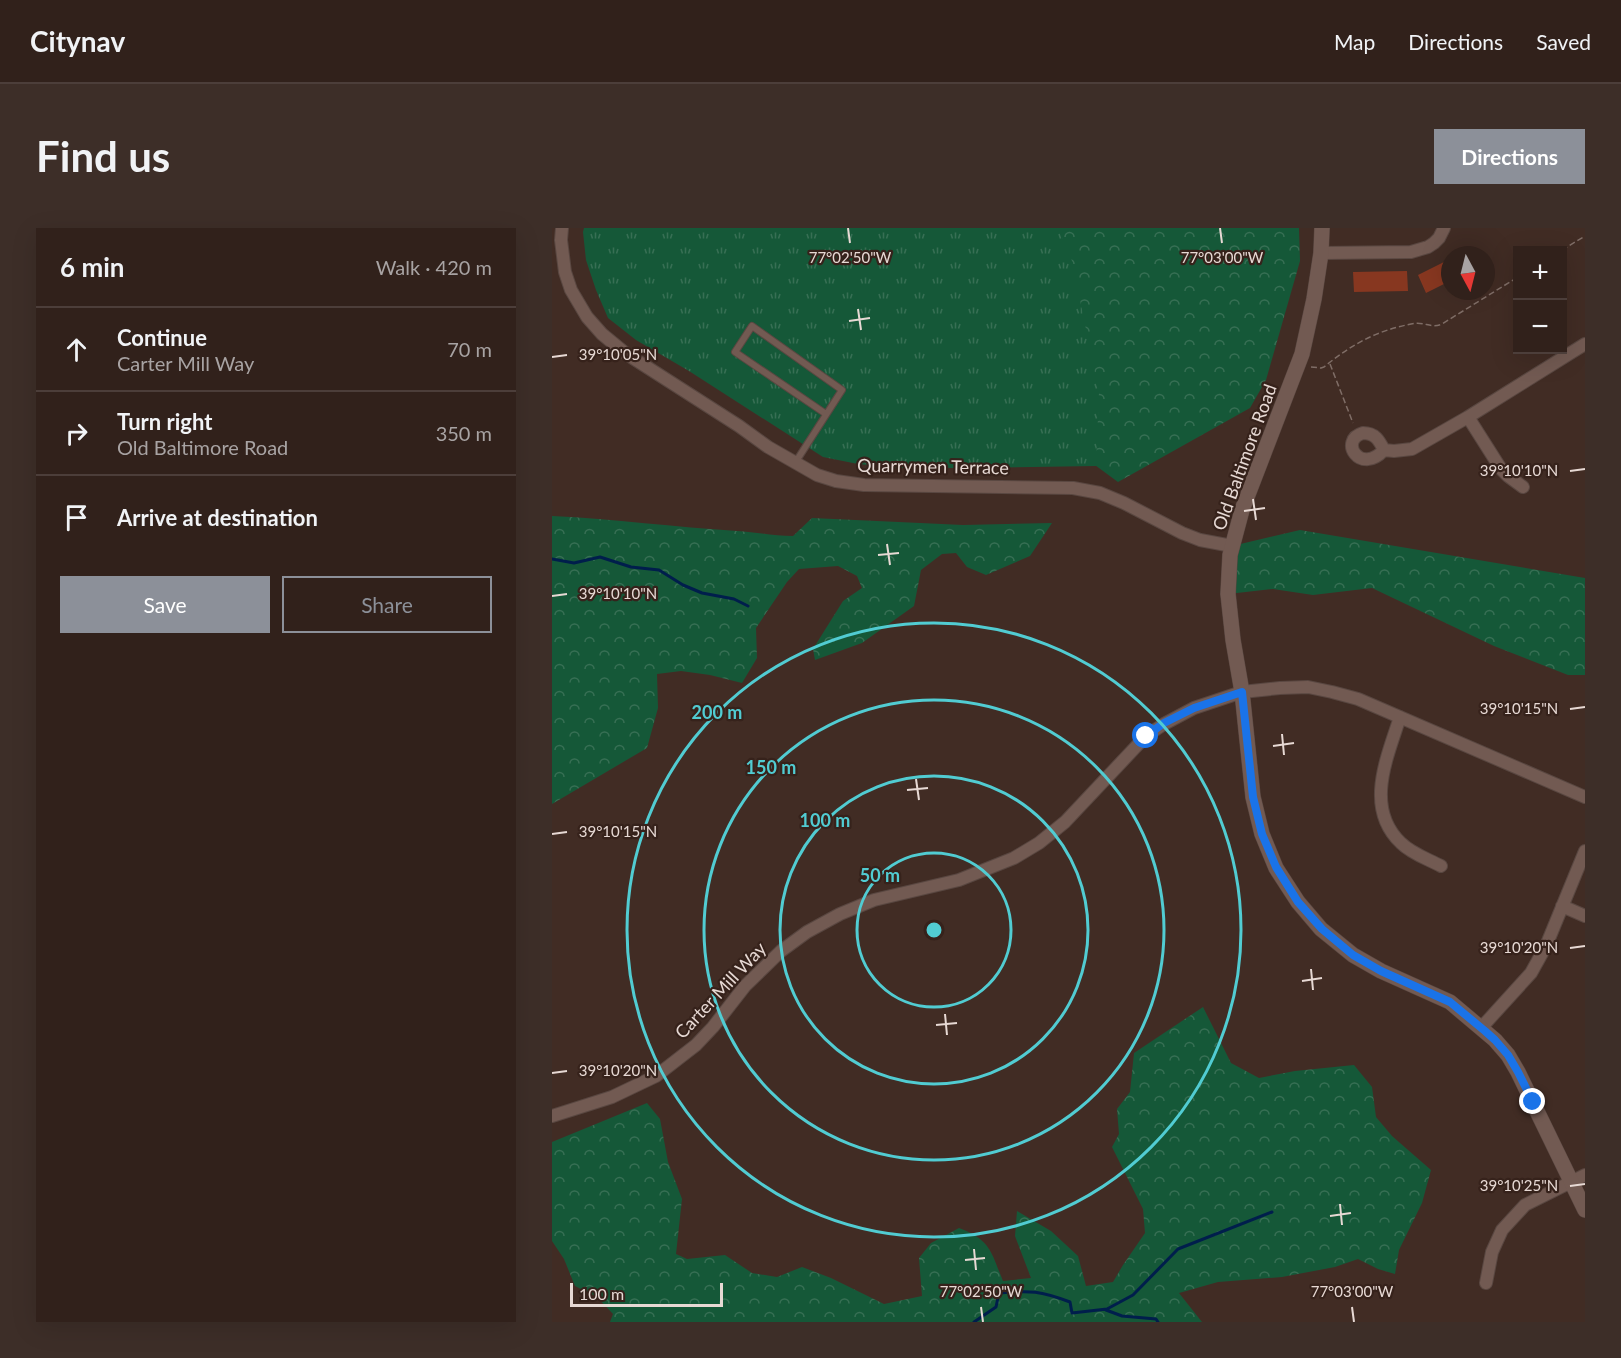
<!DOCTYPE html>
<html lang="en">
<head>
<meta charset="utf-8">
<style>
  body { margin:0; font-family:Lato,sans-serif; background:#3d2e28; color:#f1f3f6 }
  .controls { position:absolute; right:18px; top:18px; display:grid; overflow:hidden; border-radius:0px; box-shadow:0 6px 24px #0002 }
  .controls button { width:54px; height:54px; display:grid; place-items:center; padding:0; border:0; border-bottom:2px solid #4c3e3a; background:#31211b; color:#f1f3f6; font:30px sans-serif }
  .compass { position:absolute; left:889px; top:18px; width:54px; height:54px; border-radius:50%; background:#31211b; box-shadow:0 6px 24px #0002; rotate:173deg }
  .scale { position:absolute; left:18px; bottom:15px; width:153px; box-sizing:border-box; padding-left:6px; border:3px solid #e7d9d4; border-top:0; font-size:16px; line-height:21px; white-space:nowrap; color:#e7d9d4; -webkit-text-stroke:4px #36221b; paint-order:stroke }
  .stop { position:absolute; width:18px; height:18px; margin:-14px; border:4px solid #1a73e8; border-radius:50%; background:#fff }
  .stop.end { background:#1a73e8; border-color:#fff; box-shadow:0 2px 6px #0008 }
  .list { margin:0; padding:0; list-style:none }
  h2 { display:flex; justify-content:space-between; align-items:center; height:78px; margin:0; padding:0 24px; font-size:26px }
  h2 small { font-size:20px; font-weight:400; color:#a8a3a3 }
  .list li { display:grid; grid-template-columns:39px 1fr auto; gap:18px; align-items:center; box-sizing:border-box; height:84px; padding:0 24px; border-top:2px solid #4c3e3a }
  .list b { display:block; font-size:22px; white-space:nowrap }
  .list p { margin:0; font-size:20px; white-space:nowrap; color:#a8a3a3 }
  .list em { font-size:20px; font-style:normal; color:#a8a3a3 }
  .actions { display:flex; gap:12px; padding:18px 24px }
  .actions a { flex:1; padding:14px 0; border:2px solid #8c9099; border-radius:0px; text-align:center; font-size:21px; color:#8c9099 }
  .actions .main { background:#8c9099; color:#fff }
  .icon { flex:none; width:33px; height:33px; fill:none; stroke:currentColor; stroke-width:2; stroke-linecap:round; stroke-linejoin:round }
  .map { position:relative; flex:none; width:1033px; height:1094px; overflow:hidden; border-radius:0px }
  header { display:flex; align-items:center; gap:36px; box-sizing:border-box; height:84px; padding:0 30px; background:#31211b; border-bottom:2px solid #4c3e3a }
  header strong { font-size:28px }
  nav { display:flex; gap:33px; margin-inline-start:auto; font-size:21px }
  .intro { display:flex; align-items:center; justify-content:space-between; box-sizing:border-box; height:144px; padding:0 36px }
  h1 { margin:0; font-size:42px }
  .button { padding:15px 27px; border-radius:0px; background:#8c9099; color:#fff; font-size:21px; font-weight:700 }
  main { display:flex; gap:36px; padding:0 36px }
  aside { flex:1; background:#31211b; border-radius:0px; box-shadow:0 6px 24px #0002 }
  .map>svg:first-child { display:block }
  .forest { fill:url(#forest-crowns) }
  .park { fill:url(#park-tufts) }
  .lines { fill:none; stroke-linecap:round; stroke-linejoin:round }
  .stream { stroke:#001e4c; stroke-width:3 }
  .building { fill:#873720 }
  .service-casing { stroke:#594741; stroke-width:8 }
  .minor-casing { stroke:#594741; stroke-width:14 }
  .tertiary-casing { stroke:#594741; stroke-width:16 }
  .path { stroke:#7f6d66; stroke-width:1.5; stroke-dasharray:6 3; stroke-linecap:butt }
  .service { stroke:#725a52; stroke-width:6 }
  .minor { stroke:#725a52; stroke-width:12 }
  .tertiary { stroke:#725a52; stroke-width:15 }
  .route { stroke:#1a73e8; stroke-width:8 }
  .ticks { fill:none; stroke:#e7d9d4; stroke-width:2 }
  .ring { fill:none; stroke:#51ccd2; stroke-width:3 }
  .labels { text-anchor:middle; dominant-baseline:central; stroke-width:4.5; stroke-linejoin:round; paint-order:stroke }
  .street-label { font-size:18px; fill:#e7d9d4; stroke:#36221b }
  .ticks-label { font-size:15px; text-anchor:middle; fill:#e7d9d4; stroke:#36221b; stroke-width:4.5; stroke-linejoin:round; paint-order:stroke }
  .centre { fill:#51ccd2; stroke:#36221b; stroke-width:3 }
  .ring-label { font-size:18px; text-anchor:middle; font-weight:bold; fill:#51ccd2; stroke:#36221b; stroke-width:4.5; stroke-linejoin:round; paint-order:stroke }
</style>
</head>
<body>
<header>
<strong>Citynav</strong>
<nav><a>Map</a><a>Directions</a><a>Saved</a></nav>
</header>
<div class="intro"><h1>Find us</h1><a class="button">Directions</a></div>
<main>
<aside>
<h2>6 min<small>Walk · 420 m</small></h2>
<ul class="list">
<li><svg class="icon" aria-label="ahead" viewBox="0 0 24 24"><path d="M12 20V5M6 11l6-6 6 6"/></svg><div><b>Continue</b><p>Carter Mill Way</p></div><em>70 m</em></li>
<li><svg class="icon" aria-label="right" viewBox="0 0 24 24"><path d="M7 20v-9h11M14 6l5 5-5 5"/></svg><div><b>Turn right</b><p>Old Baltimore Road</p></div><em>350 m</em></li>
<li><svg class="icon" aria-label="arrive" viewBox="0 0 24 24"><path d="M6 21V4h12l-3 4 3 4H6"/></svg><div><b>Arrive at destination</b></div></li>
</ul>
<div class="actions"><a class="main">Save</a><a>Share</a></div>
</aside>
<div class="map">
<svg width="1033" height="1094" viewBox="0 0 1033 1094">
  <defs>
    <pattern id="forest-crowns" width="20" height="18" patternUnits="userSpaceOnUse" patternTransform="scale(1.5)"><rect width="20" height="18" fill="#155838"/><path d="M2 6a3 3 0 1 1 6 0M12 15a3 3 0 1 1 6 0" fill="none" stroke="#376f54"/></pattern>
    <pattern id="park-tufts" width="24" height="20" patternUnits="userSpaceOnUse" patternTransform="scale(1.5)"><rect width="24" height="20" fill="#155838"/><path d="M3 7l-1-3M5 7V3M7 7l1-3M15 17l-1-3M17 17v-4M19 17l1-3" fill="none" stroke="#376f54"/></pattern>
  </defs>
  <rect width="100%" height="100%" fill="#412c24"/>
  <!-- forest -->
  <path class="forest" d="M489 0H747L748 33 714 152 698 180 566 254 532 229Z
    M0 288C62 291 123 299 185 303 204 304 222 308 241 308L260 290 411 297 500 295 478 328 434 347 415 339 404 325 390 326 369 342 362 378 310 415 263 432 261 421 291 373 310 360 305 348 286 338 247 341 235 354 204 400 205 430 190 455 158 447 129 443 105 446 106 480 95 520 0 576Z
    M748 302 1033 350V447H1016L942 418 820 360 761 367 721 361 676 366 680 318Z
    M651 779 679 835 707 850 743 843 802 837 820 859 824 889 840 908 879 942 870 975 847 1022 843 1046 826 1041 806 1031 783 1039 730 1049 666 1054 627 1065 650 1094H58L61 1086 45 1069 23 1058 12 1031 0 1013V914L95 875 108 891 116 934 130 971 124 1026 135 1031 173 1027 200 1045 225 1049 250 1039 279 1050 332 1076 370 1068 367 1030 379 1015 407 1000C439 1012 439 1024 451 1053L479 1050 463 1008 465 983 499 1003 526 1028 534 1058 561 1054 571 1037 593 1005 591 981 560 919 567 906 565 881 578 864 582 825Z"/>
  <!-- park -->
  <path class="park" d="M32 0H505L518 24 547 164 544 238 410 240H347L306 236 271 229 137 143 84 112 56 90 44 62 34 32 31 4Z"/>
  <g class="lines">
    <!-- stream -->
    <path class="stream" d="M0 331 22 335 48 329 79 339 107 342 131 357 150 365 182 371 196 378
      M554 1082 570 1088 604 1091 606 1094
      M422 1094 444 1079 447 1065C478 1062 489 1063 518 1074L520 1085 555 1081 581 1067 626 1021 720 984"/>
  </g>
  <!-- building -->
  <path class="building" d="M898 31V53L874 65 866 47Z
    M855 43 856 63 802 64 801 44Z"/>
  <g class="lines">
    <!-- service casing -->
    <g class="service-casing">
      <path id="service" d="M243 235 290 162 200 98 183 124 274 186"/>
    </g>
    <!-- minor casing -->
    <g class="minor-casing">
      <path id="minor" d="M10 0 9 12 13 44 19 62 35 89 50 106 73 125 187 198 216 219 265 247 284 253 312 257 521 260 548 265 572 275 630 305 648 312 680 318
        M769 25 859 24 876 19 882 15 887 10 892 0
        M916 189 949 241 956 248 971 259
        M811 205C823 205 827 212 832 222 808 248 786 212 811 205Z
        M832 222 842 223 860 221 916 189 1033 116
        M848 489C835 530 812 580 849 615 860 626 876 631 889 638
        M1010 678 1033 688
        M929 800 979 745 994 718 1033 623
        M0 888 60 869 104 848 144 817 161 799 193 758 229 723 255 704 288 686 322 672 407 652 462 630 487 615 513 594 594 508 612 496 642 480 690 464 728 460 756 459 780 464 806 471 1033 569
        M934 1055 940 1024 950 1002 973 977 1033 947"/>
    </g>
    <!-- tertiary casing -->
    <g class="tertiary-casing">
      <path id="tertiary" d="M770 0 769 25 762 71 750 126 690 282 678 327 676 366 681 412 690 464 701 569 710 606 724 640 746 674 769 701 801 727 829 743 898 774 943 812 956 827 966 844 1033 982"/>
    </g>
    <!-- path -->
    <path class="path" d="M1010 22 1033 8
      M778 136 801 195
      M759 139 769 140 772 139C800 116 824 103 859 96 873 93 878 101 890 96L966 49"/>
    <!-- service -->
    <use href="#service" class="service"/>
    <!-- minor -->
    <use href="#minor" class="minor"/>
    <!-- tertiary -->
    <use href="#tertiary" class="tertiary"/>
  </g>
  <g class="lines">
    <!-- route -->
    <path class="route" d="M594 508 612 495 642 480 690 464 701 569 710 606 724 639 746 674 770 701 801 727 829 743 898 774 933 803 943 812 956 827 966 844 981 874"/>
  </g>
  <!-- ticks -->
  <path class="ticks" d="M296 0 298 15M668 0 670 15M306 81 309 102M297 93 318 90M0 129 15 127M1018 243 1033 241M701 271 704 292M692 283 713 280M335 316 338 337M326 327 347 325M0 368 15 366M1018 481 1033 479M730 506 732 527M721 518 742 515M364 551 367 572M355 562 376 560M0 606 15 604M1018 720 1033 718M759 741 761 762M750 753 770 750M393 786 395 807M384 797 405 795M0 845 15 843M1018 958 1033 956M788 976 790 997M778 988 799 985M422 1021 424 1042M413 1032 433 1030M429 1079 431 1094M800 1079 802 1094"/>
  <!-- distance rings -->
  <g class="ring">
    <circle cx="382" cy="702" r="77"/>
    <circle cx="382" cy="702" r="154"/>
    <circle cx="382" cy="702" r="230"/>
    <circle cx="382" cy="702" r="307"/>
  </g>
  <g class="labels">
    <!-- street labels -->
    <g class="street-label">
      <text transform="translate(692 229) rotate(-70)">Old Baltimore Road</text>
      <text transform="translate(381 238) rotate(1)">Quarrymen Terrace</text>
      <text transform="translate(168 762) rotate(-47)">Carter Mill Way</text>
    </g>
  </g>
  <g class="ticks-label">
    <text x="298" y="35">77°02'50"W</text>
    <text x="670" y="35">77°03'00"W</text>
    <text x="66" y="132">39°10'05"N</text>
    <text x="967" y="248">39°10'10"N</text>
    <text x="66" y="371">39°10'10"N</text>
    <text x="967" y="486">39°10'15"N</text>
    <text x="66" y="609">39°10'15"N</text>
    <text x="967" y="725">39°10'20"N</text>
    <text x="66" y="848">39°10'20"N</text>
    <text x="967" y="963">39°10'25"N</text>
    <text x="429" y="1069">77°02'50"W</text>
    <text x="800" y="1069">77°03'00"W</text>
  </g>
  <circle cx="382" cy="702" r="9" class="centre"/>
  <g class="ring-label">
    <text x="165" y="491">200 m</text>
    <text x="219" y="546">150 m</text>
    <text x="273" y="599">100 m</text>
    <text x="328" y="654">50 m</text>
  </g>
</svg>
<div class="controls">
<button>+</button>
<button>−</button>
</div>
<svg class="compass" viewBox="-18 -18 36 36"><path d="M0-13l5 13h-10z" fill="#e53935"/><path d="M0 13l5-13h-10z" fill="#a8a3a3"/></svg>
<div class="scale">100 m</div>
<div class="stop" style="left:594px;top:508px"></div>
<div class="stop end" style="left:981px;top:874px"></div>
</div>
</main>
</body>
</html>
